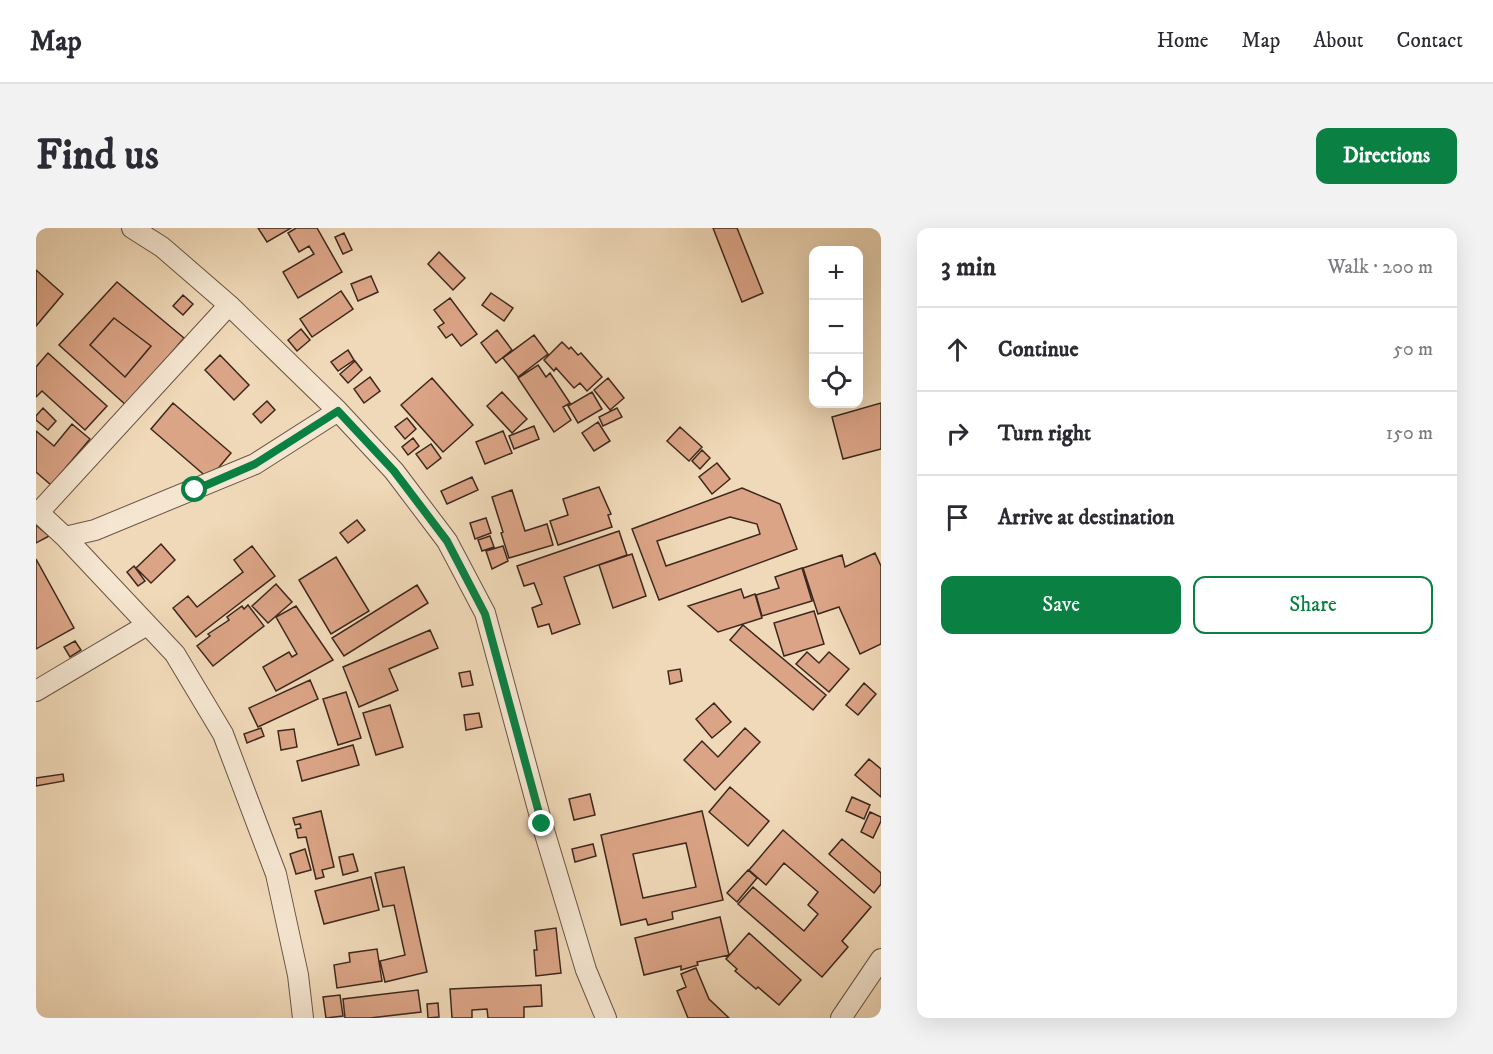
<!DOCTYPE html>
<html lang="en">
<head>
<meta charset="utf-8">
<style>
  body { margin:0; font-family:"IM FELL DW Pica",serif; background:#f2f2f3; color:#2b2b33 }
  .controls { position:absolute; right:18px; top:18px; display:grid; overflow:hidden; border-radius:12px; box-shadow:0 6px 24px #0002 }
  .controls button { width:54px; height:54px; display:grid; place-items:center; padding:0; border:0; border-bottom:2px solid #e1e1e2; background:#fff; color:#2b2b33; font:30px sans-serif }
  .stop { position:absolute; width:18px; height:18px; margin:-14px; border:4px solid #0b8043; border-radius:50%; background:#fff }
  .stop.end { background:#0b8043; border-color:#fff; box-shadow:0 2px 6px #0008 }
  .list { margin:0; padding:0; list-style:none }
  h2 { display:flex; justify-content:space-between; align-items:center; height:78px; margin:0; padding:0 24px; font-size:26px }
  h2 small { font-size:20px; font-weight:400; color:#7c7c81 }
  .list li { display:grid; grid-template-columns:39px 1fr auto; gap:18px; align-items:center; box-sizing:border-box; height:84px; padding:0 24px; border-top:2px solid #e1e1e2 }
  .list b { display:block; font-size:22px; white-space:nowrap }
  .list em { font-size:20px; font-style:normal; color:#7c7c81 }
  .actions { display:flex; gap:12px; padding:18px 24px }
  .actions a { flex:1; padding:14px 0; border:2px solid #0b8043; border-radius:12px; text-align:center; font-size:21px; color:#0b8043 }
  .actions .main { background:#0b8043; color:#fff }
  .icon { flex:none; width:33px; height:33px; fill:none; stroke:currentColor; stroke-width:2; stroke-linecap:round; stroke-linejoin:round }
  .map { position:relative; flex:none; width:845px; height:790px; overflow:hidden; border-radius:12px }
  header { display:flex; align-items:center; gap:36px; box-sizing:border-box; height:84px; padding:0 30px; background:#fff; border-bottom:2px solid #e1e1e2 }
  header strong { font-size:28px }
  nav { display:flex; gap:33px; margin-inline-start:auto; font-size:21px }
  .intro { display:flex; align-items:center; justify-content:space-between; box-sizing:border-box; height:144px; padding:0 36px }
  h1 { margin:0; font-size:42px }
  .button { padding:15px 27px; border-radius:12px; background:#0b8043; color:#fff; font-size:21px; font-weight:700 }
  main { display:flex; gap:36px; padding:0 36px }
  aside { flex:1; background:#fff; border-radius:12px; box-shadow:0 6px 24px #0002 }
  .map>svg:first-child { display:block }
  .building { fill:#dba486; stroke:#3d281e; stroke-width:1.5; fill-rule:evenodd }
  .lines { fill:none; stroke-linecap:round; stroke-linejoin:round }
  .minor-casing { stroke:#6a5444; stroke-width:22 }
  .minor { stroke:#f5e6d1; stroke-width:20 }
  .route { stroke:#0b8043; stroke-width:8 }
</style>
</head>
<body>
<header>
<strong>Map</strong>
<nav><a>Home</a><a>Map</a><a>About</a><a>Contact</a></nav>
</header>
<div class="intro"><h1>Find us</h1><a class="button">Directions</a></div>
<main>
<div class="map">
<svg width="845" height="790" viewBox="0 0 845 790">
  <rect width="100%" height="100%" fill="#f0d9b8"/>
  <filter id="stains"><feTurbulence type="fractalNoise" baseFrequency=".00333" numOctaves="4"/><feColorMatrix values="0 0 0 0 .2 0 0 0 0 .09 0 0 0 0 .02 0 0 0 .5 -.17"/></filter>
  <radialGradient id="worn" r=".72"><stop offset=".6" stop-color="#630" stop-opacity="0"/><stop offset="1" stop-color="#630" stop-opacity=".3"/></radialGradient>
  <!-- building -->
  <path class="building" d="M222 0H255L231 14Z
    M260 0H281L306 44 262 70 247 44 278 26 273 18 263 24 252 5Z
    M677 0H701L727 65 706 74Z
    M308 5 316 22 307 26 299 9Z
    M403 24 429 50 417 62 392 36Z
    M0 42 27 66 0 98Z
    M335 48 342 64 322 73 315 56Z
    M81 54 148 110 91 178 23 117ZM78 90 115 118 89 149 54 117Z
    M305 63 317 81 276 109 264 91Z
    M455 65 477 80 468 93 446 77Z
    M147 67 157 76 147 87 137 78Z
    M414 70 441 106 425 118 416 106 410 110 402 99 408 95 398 82Z
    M78 90 115 118 89 149 54 117Z
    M265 101 274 112 261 123 252 112Z
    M461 102 476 122 460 135 445 115Z
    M498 107 512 126 482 149 467 130Z
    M526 114 533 121 535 119 542 127 545 125 566 149 551 163 544 155 538 160 520 140 518 143 508 132Z
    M312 122 318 132 302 143 295 134Z
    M12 125 71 178 49 202 6 163 0 169V139Z
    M184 127 213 157 198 172 169 142Z
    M319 133 326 142 312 155 304 146Z
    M502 137 510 149 514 145 534 175 527 179 535 192 518 204 482 150Z
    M334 149 344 163 328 175 318 161Z
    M396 150 437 197 407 224 365 177Z
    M572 150 588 170 574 182 558 162Z
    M466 164 491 191 476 205 451 178Z
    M556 164 566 181 542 195 532 178Z
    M231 173 239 182 225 195 217 186Z
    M137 175 195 225 173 251 115 201Z
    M845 175V221L807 231 796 189Z
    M7 180 20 193 12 202 0 192V188Z
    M581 180 586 189 567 198 563 189Z
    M371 190 380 201 369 211 359 199Z
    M562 194 574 213 558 223 546 205Z
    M36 196 54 211 15 257 0 244V203L18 218Z
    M498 198 503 211 478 221 473 208Z
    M644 199 666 219 653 233 631 213Z
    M467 203 476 225 449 236 440 214Z
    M377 210 383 218 372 227 366 219Z
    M395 216 405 230 391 241 380 226Z
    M666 222 674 230 664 241 656 233Z
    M681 235 694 251 676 266 663 249Z
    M436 249 442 262 411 276 405 263Z
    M563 259 575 286 572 287 576 299 522 317 514 293 532 287 527 271Z
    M706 260 744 276 761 321 623 372 596 301ZM694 289 721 296 724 306 630 338 621 313Z
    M476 262 489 303 511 296 517 317 473 330 465 305 467 304 456 269Z
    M450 290 455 305 439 311 434 295Z
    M321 292 329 302 312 315 304 305Z
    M0 297 13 308 0 315Z
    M583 303 591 327 528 349 544 396 516 406 513 396 502 399 496 380 506 376 498 355 488 358 481 338Z
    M454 308 458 319 446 323 442 312Z
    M125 316 139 332 115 355 100 340Z
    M216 318 239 348 160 409 137 380 152 368 161 379 207 344 198 332Z
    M467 318 472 333 456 341 450 323Z
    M839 325 845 338V416L824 426 803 379 782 386 767 340 806 327 809 339Z
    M596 326 610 368 577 380 563 337Z
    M300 329 333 383 295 406 263 352Z
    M0 331 38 400 0 421Z
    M98 338 109 353 102 358 91 344Z
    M766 340 776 373 726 388 720 367 743 360 739 349Z
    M240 356 256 374 232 395 216 378Z
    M381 357 392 375 308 428 296 410Z
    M705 361 708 370 719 366 726 390 682 404 652 378Z
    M212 377 228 398 177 438 161 418 174 408 172 406 193 392 191 389 206 378 208 381Z
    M260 378 297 432 240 463 227 439 253 424 256 429 261 426 240 389Z
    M778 383 788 416 748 428 738 395Z
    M707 397 790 467 777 482 694 412Z
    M394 402 402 420 353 441 362 462 323 479 307 439Z
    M39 413 45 422 34 429 28 419Z
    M771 424 783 435 793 424 813 441 793 464 760 436Z
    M644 441 646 453 634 456 632 443Z
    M434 443 437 457 426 459 423 445Z
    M274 452 282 471 222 499 213 480Z
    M828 455 840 466 822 487 810 477Z
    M310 464 325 510 302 517 287 471Z
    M678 475 695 494 676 510 660 491Z
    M354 477 367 519 340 527 327 485Z
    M443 485 446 499 430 502 428 487Z
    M225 500 228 508 211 515 208 506Z
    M709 500 724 514 679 562 648 532 666 513 682 529Z
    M258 501 261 519 245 522 242 503Z
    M317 517 323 537 266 553 261 533Z
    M833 531 845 541V569L819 547Z
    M27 546 28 553 0 558V550Z
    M694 559 733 593 712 618 673 584Z
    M554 566 559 587 538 592 533 571Z
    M816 569 834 577 828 591 810 583Z
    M285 583 298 639 286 642 288 649 280 651 270 609 262 610 260 601 265 600 264 596 259 597 257 590Z
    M666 583 687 672 636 684 637 691 612 697 610 691 585 697 565 607ZM650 615 660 659 607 670 597 626Z
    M834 584 845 589V593L837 610 825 604Z
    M747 602 835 679 806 713 812 719 786 749 702 676 717 659 768 703 782 686 772 677 782 664 748 635 730 657 713 642Z
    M806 611 845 645V656L838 665 793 626Z
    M557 616 560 628 539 634 536 621Z
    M269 621 275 642 260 646 254 626Z
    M317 626 322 643 307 647 303 629Z
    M368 639 391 744 349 754 344 733 369 727 358 677 347 679 339 645Z
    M712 642 721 650 701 674 691 665Z
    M335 649 343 682 288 696 279 663Z
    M684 689 693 727 661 734 662 737 645 742V738L608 747 599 710Z
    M520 700 525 745 500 748 498 722H501L499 703Z
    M713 705 765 752 743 777 722 759 720 761 699 743 701 741 690 731Z
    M341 721 346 753 301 760 298 737 314 734 313 725Z
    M660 740 673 771 693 790H652L641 763 650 759 645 746Z
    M505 757 506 778 488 779V790H452L451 781 436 782V790H416L414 761Z
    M382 762 385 784 334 790H309L307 771Z
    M304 767 307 788 290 790 287 769Z
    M402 775 403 789 392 790 391 776Z"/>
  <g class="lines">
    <!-- minor casing -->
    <g class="minor-casing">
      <path id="minor" d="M96 0 126 19 193 77 302 183 358 243 411 313 449 385 506 596 550 742 570 790
        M0 282 29 309 139 426 187 506 240 646 262 747 267 790
        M3 284 193 77
        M29 309 59 302 219 236 302 183
        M0 463 111 397
        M805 790 845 731"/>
    </g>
    <!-- minor -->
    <use href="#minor" class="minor"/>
  </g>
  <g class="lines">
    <!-- route -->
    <path class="route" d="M159 262 219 236 302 183 358 243 411 313 449 386 506 596"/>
  </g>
  <rect width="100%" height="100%" filter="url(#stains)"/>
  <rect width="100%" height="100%" fill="url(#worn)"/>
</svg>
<div class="controls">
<button>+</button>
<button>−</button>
<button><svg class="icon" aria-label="locate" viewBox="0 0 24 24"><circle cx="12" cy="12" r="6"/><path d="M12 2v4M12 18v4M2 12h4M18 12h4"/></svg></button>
</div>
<div class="stop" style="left:159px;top:262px"></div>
<div class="stop end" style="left:506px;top:596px"></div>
</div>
<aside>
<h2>3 min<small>Walk · 200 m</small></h2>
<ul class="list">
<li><svg class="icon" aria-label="ahead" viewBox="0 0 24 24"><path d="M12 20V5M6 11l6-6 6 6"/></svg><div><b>Continue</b></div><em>50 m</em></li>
<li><svg class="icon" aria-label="right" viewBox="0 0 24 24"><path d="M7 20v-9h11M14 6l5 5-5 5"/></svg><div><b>Turn right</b></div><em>150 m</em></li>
<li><svg class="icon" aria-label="arrive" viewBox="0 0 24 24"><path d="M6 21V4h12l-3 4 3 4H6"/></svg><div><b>Arrive at destination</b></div></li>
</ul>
<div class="actions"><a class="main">Save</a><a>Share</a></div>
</aside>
</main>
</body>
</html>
